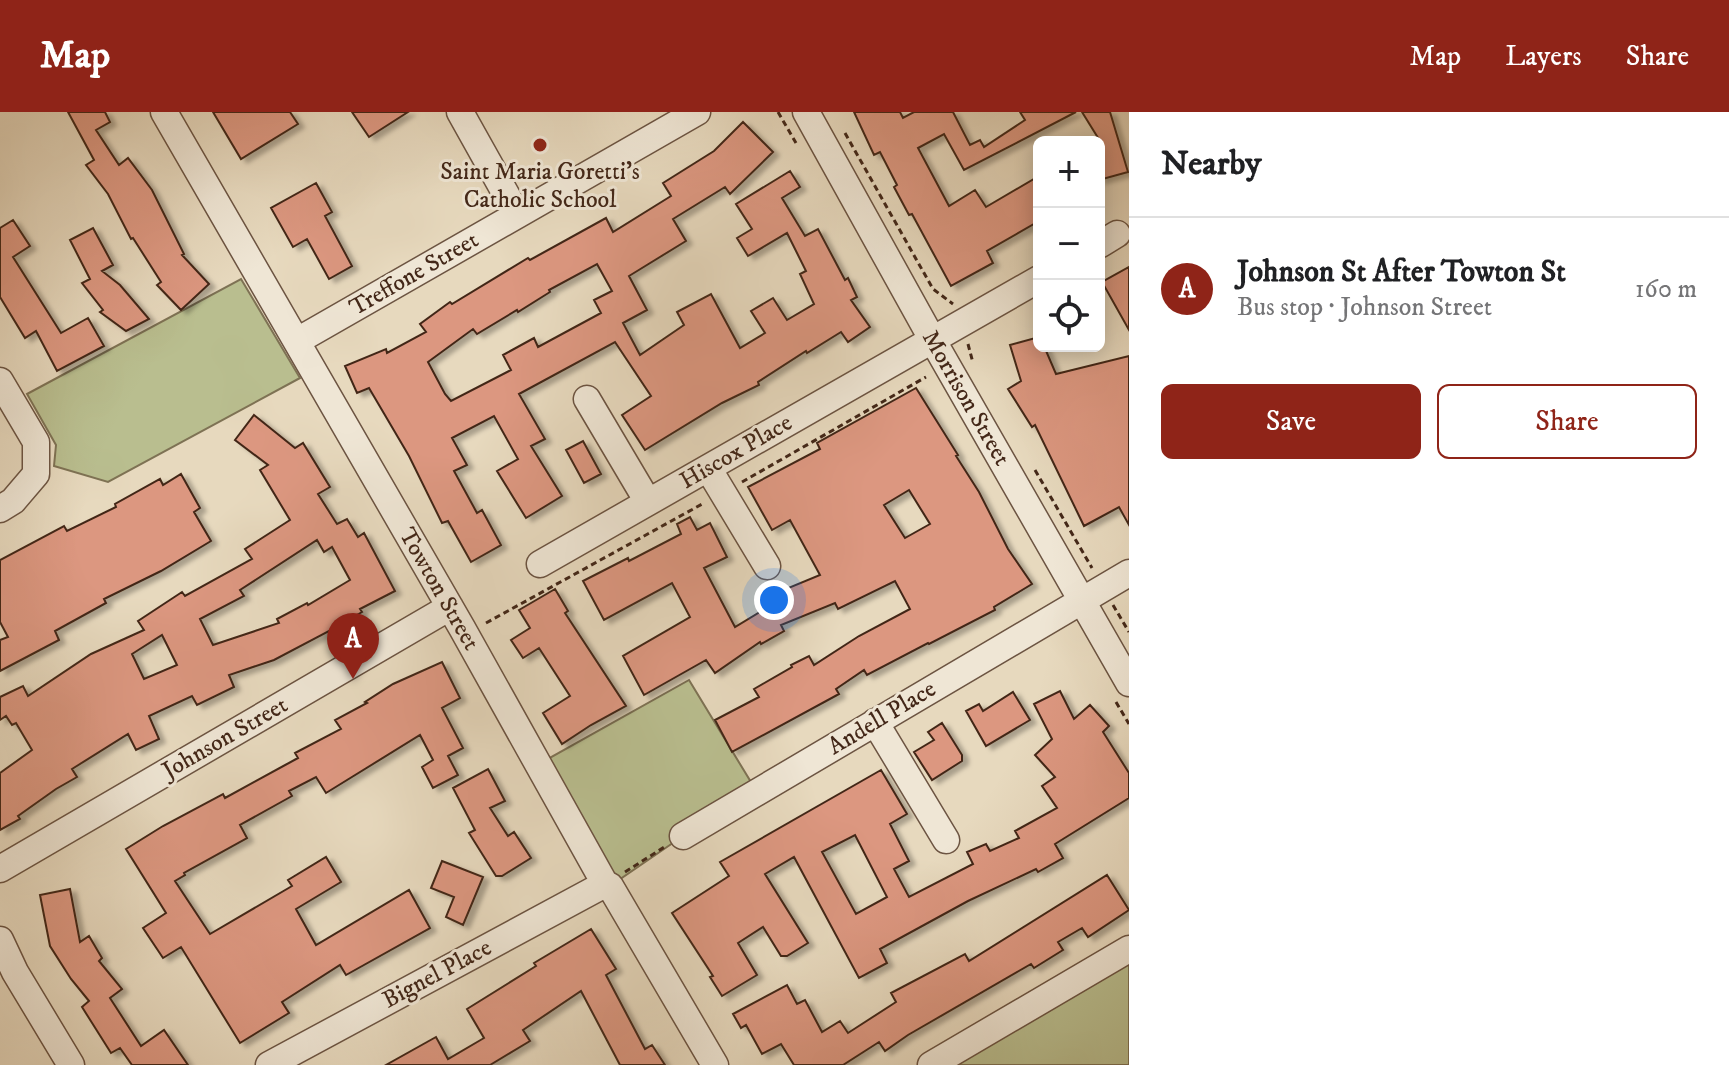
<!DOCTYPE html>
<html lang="en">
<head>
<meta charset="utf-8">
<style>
  body { margin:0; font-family:"IM FELL DW Pica",serif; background:#f2f2f2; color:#202124 }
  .controls { position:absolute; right:24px; top:24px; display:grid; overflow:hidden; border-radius:12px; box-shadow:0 4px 20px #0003 }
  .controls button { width:72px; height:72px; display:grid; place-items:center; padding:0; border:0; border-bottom:2px solid #e0e0e0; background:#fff; color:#202124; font:40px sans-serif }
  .you { position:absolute; left:774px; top:488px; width:28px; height:28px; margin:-20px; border:6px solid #fff; border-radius:50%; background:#1a73e8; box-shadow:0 0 0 12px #1a73e833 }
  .badge { display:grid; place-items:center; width:52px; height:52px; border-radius:50%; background:#8f2418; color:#fff; font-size:26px; font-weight:700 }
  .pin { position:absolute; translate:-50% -66px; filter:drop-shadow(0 2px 4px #0008) }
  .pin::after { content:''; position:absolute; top:42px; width:28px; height:24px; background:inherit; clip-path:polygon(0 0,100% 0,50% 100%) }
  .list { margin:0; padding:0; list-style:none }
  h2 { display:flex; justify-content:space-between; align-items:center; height:104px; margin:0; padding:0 32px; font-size:34px }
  h2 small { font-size:26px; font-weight:400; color:#757577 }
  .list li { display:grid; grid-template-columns:52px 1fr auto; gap:24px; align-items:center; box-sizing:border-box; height:144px; padding:0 32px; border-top:2px solid #e0e0e0 }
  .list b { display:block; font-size:30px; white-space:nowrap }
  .list p { margin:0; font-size:26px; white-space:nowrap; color:#757577 }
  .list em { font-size:26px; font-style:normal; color:#757577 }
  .actions { display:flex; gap:16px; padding:24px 32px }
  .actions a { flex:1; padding:18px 0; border:2px solid #8f2418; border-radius:12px; text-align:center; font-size:28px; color:#8f2418 }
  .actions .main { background:#8f2418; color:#fff }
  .icon { flex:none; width:44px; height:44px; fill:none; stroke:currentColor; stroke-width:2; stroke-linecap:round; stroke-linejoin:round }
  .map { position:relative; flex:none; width:1129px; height:953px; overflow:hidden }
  header { display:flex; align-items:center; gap:48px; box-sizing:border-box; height:112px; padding:0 40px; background:#8f2418; color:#fff }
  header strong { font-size:38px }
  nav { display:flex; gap:44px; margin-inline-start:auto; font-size:28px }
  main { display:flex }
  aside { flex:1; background:#fff }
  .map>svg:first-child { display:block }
  .green { fill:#b9be8f; stroke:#7e7254; stroke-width:2 }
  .building { fill:#dc9780; stroke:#432718; stroke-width:2; fill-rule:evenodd; filter:url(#shadow) }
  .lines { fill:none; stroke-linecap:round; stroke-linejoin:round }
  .minor-casing { stroke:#6c5442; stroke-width:29 }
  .path { stroke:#432718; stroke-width:3; stroke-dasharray:6 4; stroke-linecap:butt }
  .minor { stroke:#efe6d5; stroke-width:26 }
  .poi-dot { fill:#8f2418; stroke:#efe6d5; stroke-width:3 }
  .labels { text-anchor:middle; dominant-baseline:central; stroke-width:6; stroke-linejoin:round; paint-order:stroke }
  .poi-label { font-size:24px; fill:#432718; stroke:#efe6d5 }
  .street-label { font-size:24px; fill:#432718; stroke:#efe6d5 }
</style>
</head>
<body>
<header>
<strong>Map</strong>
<nav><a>Map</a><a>Layers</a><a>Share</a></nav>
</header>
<main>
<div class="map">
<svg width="1129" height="953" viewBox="0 0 1129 953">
  <defs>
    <filter id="shadow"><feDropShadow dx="6" dy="3.5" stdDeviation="2" flood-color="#0004"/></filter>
  </defs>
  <rect width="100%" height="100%" fill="#e7d9be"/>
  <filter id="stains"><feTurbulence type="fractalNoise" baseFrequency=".0025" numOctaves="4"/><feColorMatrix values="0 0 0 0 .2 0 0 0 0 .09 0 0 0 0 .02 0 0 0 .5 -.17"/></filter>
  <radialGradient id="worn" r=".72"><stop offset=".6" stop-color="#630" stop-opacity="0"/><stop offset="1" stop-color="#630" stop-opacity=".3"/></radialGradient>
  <!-- green -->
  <path class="green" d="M241 167 300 266 108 370 54 354 56 333 27 282Z
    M689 568 757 680 683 724 610 774 539 652Z
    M1129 837V953H931Z"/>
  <!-- building -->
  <path class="building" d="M68 0H105L110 10 96 18 119 53 128 46 152 78 184 142 182 143 209 172 181 198 157 173 161 170 133 126 131 127 108 82 86 53 94 48Z
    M213 0H290L298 12 241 47Z
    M352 0H408L369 25Z
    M854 0H900L903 6 914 0H953L970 33 980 28 984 35 1025 8 1020 0H1076L964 58 944 22 918 36 949 94 975 78 986 95 1039 64V109L987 139 993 151 951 174 912 102 909 103 894 75 897 73 880 40 874 43Z
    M1082 0H1110L1128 60 1099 68 1100 29Z
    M743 10 773 40 730 82 725 75 673 107 686 129 629 164 647 198 623 211 640 243 684 213 677 200 711 182 740 236 765 221 751 199 773 186 787 208 814 192 800 162 806 159 787 121 748 144 737 126 752 117 736 92 790 59 800 75 782 86 805 124 818 117 845 168 848 166 857 185 851 188 870 215 848 230 841 220 807 241 806 239 758 270 759 273 722 291 645 338 622 303 651 284 615 230 519 282 545 327 531 334 562 384 526 406 497 359 518 347 494 304 452 326 467 353 454 359 477 401 482 398 501 433 471 450 448 409 442 411 409 344 369 276 357 281 345 254 386 237 387 241 426 220 420 212 450 190 452 192 528 146 530 148 606 106 613 120 671 84 663 71 714 39ZM597 152 612 179 594 188 601 201 538 235 534 226 503 243 511 258 451 289 445 282 428 250 473 217 477 222 517 198 518 200 550 180 549 178Z
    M316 71 332 100 325 104 352 154 329 167 307 127 293 135 271 96Z
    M13 108 30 134 13 145 61 221 88 206 104 234 57 259 36 219 25 226 0 185V116Z
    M93 116 113 153 102 159 120 173 149 207 126 219 100 200 103 198 82 171 90 167 70 128Z
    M1129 155V218L1102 170Z
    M1039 225V234H1044L1056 262 1129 244V413L1119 395 1084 414 1035 313 1032 315 1008 277 1021 269 1010 233Z
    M916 276 958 343 956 344 979 380 1008 437 1032 472 994 495 995 498 929 532 928 531 867 563 864 558 836 577 839 582 732 640 715 608 759 585 754 577 792 555 791 553 809 544 814 553 859 524 910 497 895 469 838 497 835 491 781 513 784 519 761 532 760 530 715 561 706 548 644 583 623 544 690 505 672 471 604 508 583 469 628 446 629 449 681 422 677 412 690 405 697 418 710 411 727 445 704 456 735 515 783 486 781 479 820 463 790 408 772 418 748 375 820 337 817 331ZM909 378 930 412 905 426 884 393Z
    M254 303 295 336 303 331 330 375 318 382 337 412 347 407 358 425 364 421 395 479 360 497 362 500 333 517 274 548 229 563 234 575 197 593 192 584 149 604 159 627 136 638 128 622 72 657 77 665 56 677 18 704 20 707 0 718V661L32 638 16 611 12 613 6 604 0 608V585L23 574 28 584 91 542 144 518 138 509 182 480 185 484 252 447 245 437 290 408 260 358 268 353 235 328ZM317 428 324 440 332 435 350 468 308 493 307 491 277 507 279 511 213 533 200 507 244 484 240 478ZM162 523 177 553 144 567 132 542Z
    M583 329 601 362 584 371 566 338Z
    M181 362 200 396 194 400 211 429 161 459 104 487 106 491 55 519 59 528 0 559V528L8 525 0 510V448L64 414 67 419 116 395 115 392 160 367 163 373Z
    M555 477 568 499 565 501 626 594 591 613 562 632 543 601 570 584 539 536 523 546 511 528 530 516 519 498Z
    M442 550 460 586 442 596 463 636 448 644 458 663 433 676 422 655 433 648 420 623 326 681 316 665 289 679 292 684 240 713 247 726 184 761 185 763 175 769 210 822 292 774 288 768 326 745 341 770 296 797 316 833 409 778 430 816 346 863 340 853 282 890 289 901 240 931 181 835 163 846 143 816 166 801 126 737 163 714 223 682 225 686 298 646 295 641 341 617 335 608 367 591 365 590 393 572Z
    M1060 579 1074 607 1090 593 1109 614 1103 620 1129 661V686L1055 732 1063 746 1038 760 1036 757 968 789 880 837 887 851 859 866 794 745 765 762 808 831 787 844H781L763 815 738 831 757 863 722 884 710 865 713 864 672 801 729 764 720 750 881 658 907 702 890 712 909 749 894 757 909 785 973 752 967 740 986 732 990 739 1019 726 1015 719 1057 696 1042 674 1055 665 1035 643 1052 627 1034 592ZM855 723 887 785 856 802 822 740Z
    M1013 580 1030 608 986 634 966 599 979 592 983 599Z
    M942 611 962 643V649L932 668 914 640 934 628 928 620Z
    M488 657 505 689 490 696 508 724 514 720 531 746 502 764H496L469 721 475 718 453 676Z
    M442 749 483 765 463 813 446 805 454 785 431 776Z
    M1107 763 1129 798 1088 825 1082 816 1058 830 1063 838 1034 856 1031 852 908 923 885 939 879 930 843 953H794L781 932 762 942 746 913 741 916 733 902 787 873 797 892 805 888 822 920 840 909 848 921 896 890 891 881 965 842 969 849Z
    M70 777 80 830 89 824 102 846 99 849 122 877 110 886 141 934 164 918 188 953H132L120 936 111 941 82 895 89 889 71 867 50 834 40 783Z
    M591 817 616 857 606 863 645 937 652 933 665 953H620L581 879 523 918 530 929 490 953H386L436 925 448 947 484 926 467 897 536 854 534 851Z"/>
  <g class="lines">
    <!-- minor casing -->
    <g class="minor-casing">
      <path id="minor" d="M164 0 462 516 605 772 610 774 715 953
        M460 0 517 102
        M806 0 932 227 1129 571
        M1099 133 1117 122
        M297 229 697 0
        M0 269 36 330V362L13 389 0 397
        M587 287 648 390
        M708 356 767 454
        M540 452 1039 167
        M875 610 946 728
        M683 724 1129 461
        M0 757 450 495
        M0 828 15 860 71 953
        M269 953 605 772
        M931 953 1129 837"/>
    </g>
    <!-- path -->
    <path class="path" d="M778 0 796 31
      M845 21 933 177 953 192
      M968 232 973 251
      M1035 358 1092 456
      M742 370 926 265
      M1113 493 1129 520
      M486 511 704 391
      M1116 590 1129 612
      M625 760 666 734"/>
    <!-- minor -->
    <use href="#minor" class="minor"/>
  </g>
  <!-- markers -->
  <circle class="poi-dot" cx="540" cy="33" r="8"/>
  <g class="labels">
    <!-- poi labels -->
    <g class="poi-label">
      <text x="540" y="60">Saint Maria Goretti’s<tspan x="540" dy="28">Catholic School</tspan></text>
    </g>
    <!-- street labels -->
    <g class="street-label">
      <text transform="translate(414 162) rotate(-30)">Treffone Street</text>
      <text transform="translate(966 286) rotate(60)">Morrison Street</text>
      <text transform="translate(736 340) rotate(-30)">Hiscox Place</text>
      <text transform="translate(439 477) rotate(60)">Towton Street</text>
      <text transform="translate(882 606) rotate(-31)">Andell Place</text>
      <text transform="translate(225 626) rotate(-30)">Johnson Street</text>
      <text transform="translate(437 862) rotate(-28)">Bignel Place</text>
    </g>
  </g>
  <rect width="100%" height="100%" filter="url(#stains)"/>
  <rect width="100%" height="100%" fill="url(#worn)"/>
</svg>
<div class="controls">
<button>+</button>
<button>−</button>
<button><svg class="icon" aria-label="locate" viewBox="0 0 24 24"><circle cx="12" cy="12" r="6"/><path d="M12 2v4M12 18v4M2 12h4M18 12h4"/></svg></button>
</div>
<div class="you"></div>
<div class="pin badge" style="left:353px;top:567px">A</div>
</div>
<aside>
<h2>Nearby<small></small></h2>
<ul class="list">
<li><span class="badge">A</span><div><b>Johnson St After Towton St</b><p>Bus stop · Johnson Street</p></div><em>160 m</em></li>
</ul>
<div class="actions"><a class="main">Save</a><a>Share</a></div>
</aside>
</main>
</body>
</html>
